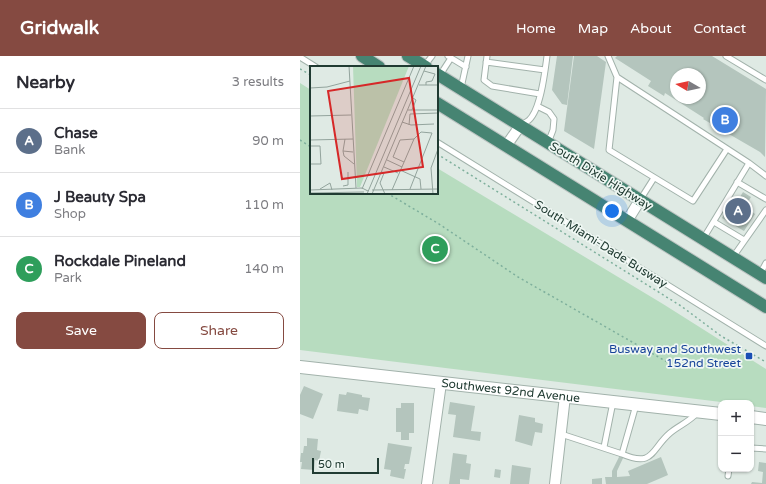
<!DOCTYPE html>
<html lang="en">
<head>
<meta charset="utf-8">
<style>
  body { margin:0; font-family:"Varela Round",sans-serif; background:#f7f7f7; color:#2b2b33 }
  .controls { position:absolute; right:12px; bottom:12px; display:grid; overflow:hidden; border-radius:8px; box-shadow:0 1px 3px #0004 }
  .controls button { width:36px; height:36px; display:grid; place-items:center; padding:0; border:0; border-bottom:1px solid #e1e1e2; background:#fff; color:#2b2b33; font:20px sans-serif }
  .compass { position:absolute; left:370px; top:12px; width:36px; height:36px; border-radius:50%; background:#fff; box-shadow:0 1px 3px #0004; rotate:279deg }
  .scale { position:absolute; left:12px; bottom:10px; width:67px; box-sizing:border-box; padding-left:4px; border:2px solid #203b32; border-top:0; font-size:11px; line-height:14px; white-space:nowrap; color:#203b32; -webkit-text-stroke:3px #eff7f3; paint-order:stroke }
  .you { position:absolute; left:312px; top:155px; width:14px; height:14px; margin:-10px; border:3px solid #fff; border-radius:50%; background:#1a73e8; box-shadow:0 0 0 6px #1a73e833 }
  .badge { display:grid; place-items:center; width:26px; height:26px; border-radius:50%; background:#854a41; color:#fff; font-size:13px; font-weight:700 }
  .pin { position:absolute; translate:-50% -50%; border:2px solid #fff; box-shadow:0 1px 4px #0006 }
  .list { margin:0; padding:0; list-style:none }
  h2 { display:flex; justify-content:space-between; align-items:center; height:52px; margin:0; padding:0 16px; font-size:17px }
  h2 small { font-size:13px; font-weight:400; color:#7c7c81 }
  .list li { display:grid; grid-template-columns:26px 1fr auto; gap:12px; align-items:center; box-sizing:border-box; height:64px; padding:0 16px; border-top:1px solid #e1e1e2 }
  .list b { display:block; font-size:15px; white-space:nowrap }
  .list p { margin:0; font-size:13px; white-space:nowrap; color:#7c7c81 }
  .list em { font-size:13px; font-style:normal; color:#7c7c81 }
  .actions { display:flex; gap:8px; padding:12px 16px }
  .actions a { flex:1; padding:9px 0; border:1px solid #854a41; border-radius:8px; text-align:center; font-size:14px; color:#854a41 }
  .actions .main { background:#854a41; color:#fff }
  .map { position:relative; flex:none; width:466px; height:428px; overflow:hidden }
  header { display:flex; align-items:center; gap:24px; box-sizing:border-box; height:56px; padding:0 20px; background:#854a41; color:#fff }
  header strong { font-size:19px }
  nav { display:flex; gap:22px; margin-inline-start:auto; font-size:14px }
  main { display:flex }
  aside { flex:1; background:#fff }
  .map>svg:first-child { display:block }
  .green { fill:#b7dcbf }
  .building { fill:#b4c5bd; fill-rule:evenodd }
  .lines { fill:none; stroke-linecap:round; stroke-linejoin:round }
  .service-casing { stroke:#a2b2ab; stroke-width:7 }
  .minor-casing { stroke:#a2b2ab; stroke-width:12 }
  .tertiary-casing { stroke:#a2b2ab; stroke-width:14 }
  .trunk-casing { stroke:#bcc4c2; stroke-width:14 }
  .path { stroke:#7eaf9c; stroke-width:1.5; stroke-dasharray:2 3; stroke-linecap:butt }
  .service { stroke:#fff; stroke-width:5 }
  .minor { stroke:#fff; stroke-width:10 }
  .tertiary { stroke:#fff; stroke-width:12 }
  .trunk { stroke:#468472; stroke-width:12 }
  .transit-dot { fill:#1a4fb4; stroke:#eff7f3; stroke-width:1.5 }
  .labels { text-anchor:middle; dominant-baseline:central; stroke-width:3.5; stroke-linejoin:round; paint-order:stroke }
  .street-label { font-size:12px; fill:#203b32; stroke:#eff7f3 }
  .transit-label { font-size:12px; fill:#164399; stroke:#eff7f3; text-anchor:end }
  .inset-road { fill:none; stroke:#93a49d; stroke-width:1 }
  .view { fill:#d62828; fill-opacity:0.15; stroke:#d62828; stroke-width:2 }
  .inset-edge { fill:none; stroke:#203b32; stroke-width:2 }
</style>
</head>
<body>
<header>
<strong>Gridwalk</strong>
<nav><a>Home</a><a>Map</a><a>About</a><a>Contact</a></nav>
</header>
<main>
<aside>
<h2>Nearby<small>3 results</small></h2>
<ul class="list">
<li><span class="badge" style="background:#5c6f8a">A</span><div><b>Chase</b><p>Bank</p></div><em>90 m</em></li>
<li><span class="badge" style="background:#3f7fe0">B</span><div><b>J Beauty Spa</b><p>Shop</p></div><em>110 m</em></li>
<li><span class="badge" style="background:#2e9e5b">C</span><div><b>Rockdale Pineland</b><p>Park</p></div><em>140 m</em></li>
</ul>
<div class="actions"><a class="main">Save</a><a>Share</a></div>
</aside>
<div class="map">
<svg width="466" height="428" viewBox="0 0 466 428">
  <rect width="100%" height="100%" fill="#dfeae4"/>
  <!-- green -->
  <path class="green" d="M0 27 11 34V137H137V112L363 248 466 313V352L451 350V347H429L0 294Z"/>
  <!-- building -->
  <path class="building" d="M257 0H273L267 49 262 48 252 34Z
    M274 0H297L306 6 294 93 264 75Z
    M317 0H412L466 33 465 101 460 96 403 63 404 62 365 37 364 40 348 30 351 25 315 2ZM376 18H400V42H376Z
    M443 136 451 141 445 151 455 158 444 175 422 162 433 144 437 146Z
    M4 330 23 338 13 363 0 358V339Z
    M47 336 62 339V341L70 342 68 355 59 353 58 358 37 355 39 338 46 339Z
    M150 346 175 350 171 375 181 376 180 385 153 381 156 359 148 358Z
    M101 347H114V377H109V384H101V376H96V352H101Z
    M219 359 235 362V366L243 368 242 377 235 376 232 390 215 385Z
    M7 382 18 383 17 394 21 395 19 405 15 404 14 414 1 413 2 406H0L1 397H3L4 390H7Z
    M88 387 112 391 109 408H105L104 413H106L104 423 90 420 91 414 84 413Z
    M153 397 167 399 166 407 171 408 169 424 160 423V428H149Z
    M320 399 324 400 317 415V421L330 420 328 415 361 401 368 419 347 428H306L305 421H312V415Z
    M459 406 466 407V428H451L452 426 462 427 463 416 458 415Z
    M212 409 231 412 229 428H210Z
    M195 413 201 414 200 422 194 421Z
    M302 422V428H292V423Z"/>
  <g class="lines">
    <!-- service casing -->
    <g class="service-casing">
      <path id="service" d="M148 0 166 11
        M187 0 184 24 192 30 240 38
        M308 0 317 21 449 107 466 120
        M426 0 466 24
        M0 1 16 11
        M186 6 245 14
        M125 9 132 0
        M140 19 151 2
        M317 21 309 94 393 145 427 93
        M161 32 168 0
        M237 50 249 56 254 63 253 74 248 87
        M221 69C224 67 227 66 229 64 241 53 245 15 247 0
        M137 86 466 290
        M437 126 466 143
        M340 144 354 122
        M414 166 444 184
        M403 183 449 107
        M433 201 466 154
        M460 218 466 207
        M261 378 322 398 336 349
        M304 391 313 346
        M451 392 466 393
        M322 398C354 412 351 393 370 377 378 370 389 366 397 357
        M428 420 429 413"/>
    </g>
    <!-- minor casing -->
    <g class="minor-casing">
      <path id="minor" d="M206 90 220 70
        M327 165 340 144
        M127 428 141 327
        M255 428 265 340"/>
    </g>
    <!-- tertiary casing -->
    <g class="tertiary-casing">
      <g id="tertiary">
        <path id="s1" d="M0 311 421 358"/>
        <path d="M451 361 466 363"/>
      </g>
    </g>
    <!-- trunk casing -->
    <g class="trunk-casing">
      <path id="trunk" d="M62 0 79 11
        M108 0 126 11
        M137 18 466 222
        M137 47 466 251"/>
    </g>
    <!-- path -->
    <path class="path" d="M0 13 11 19
      M0 84 11 91
      M137 98 381 250 421 280 466 306
      M87 137 139 168 218 221 369 307"/>
    <!-- service -->
    <use href="#service" class="service"/>
    <!-- minor -->
    <use href="#minor" class="minor"/>
    <!-- tertiary -->
    <use href="#tertiary" class="tertiary"/>
    <!-- trunk -->
    <use href="#trunk" class="trunk"/>
  </g>
  <!-- markers -->
  <rect class="transit-dot" x="445" y="296" width="8" height="8" rx="2"/>
  <g class="labels">
    <!-- street labels -->
    <g class="street-label">
      <text transform="translate(301 120) rotate(32)">South Dixie Highway</text>
      <text transform="translate(301 188) rotate(32)">South Miami-Dade Busway</text>
      <text stroke="none"><textPath href="#s1" startOffset="212">Southwest 92nd Avenue</textPath></text>
    </g>
    <!-- transit labels -->
    <g class="transit-label">
      <text x="441" y="293">Busway and Southwest<tspan x="441" dy="14">152nd Street</tspan></text>
    </g>
  </g>
  <!-- overview -->
  <g transform="translate(10 10)">
    <rect width="128" height="128" fill="#dfeae4"/>
    <path d="M43 0H99L50 121H47Z" fill="#b7dcbf"/>
    <path class="inset-road" d="M39 0 46 122M114 5 125 8 122 15 116 16V19M109 19H128M0 22 17 21 40 15M98 44H128M102 44 106 34 103 32M0 50 41 49M92 56 101 59 124 58M99 59 100 48 128 47M35 73 33 85 43 86M0 74 43 73M0 80H10L11 98H0M33 85 34 90 44 98M77 94 92 101M94 96 83 91 90 74 104 73M74 101 88 107M90 104 110 113 111 123M72 106 74 107 70 117 75 128M33 120 38 119V106M10 123 20 117 22 124M52 123 104 0M0 124 52 122 58 125M62 124 128 123M82 124 104 73 111 66 122 67 100 123M0 127 54 126M57 128 111 0M62 128 116 0M123 128 121 102 128 83"/>
    <path class="view" d="M99 12 113 101 32 113 18 25Z"/>
    <rect width="128" height="128" class="inset-edge"/>
  </g>
</svg>
<div class="controls">
<button>+</button>
<button>−</button>
</div>
<svg class="compass" viewBox="-18 -18 36 36"><path d="M0-13l5 13h-10z" fill="#e53935"/><path d="M0 13l5-13h-10z" fill="#7c7c81"/></svg>
<div class="scale">50 m</div>
<div class="you"></div>
<div class="pin badge" style="left:438px;top:155px;background:#5c6f8a">A</div>
<div class="pin badge" style="left:425px;top:64px;background:#3f7fe0">B</div>
<div class="pin badge" style="left:135px;top:193px;background:#2e9e5b">C</div>
</div>
</main>
</body>
</html>
